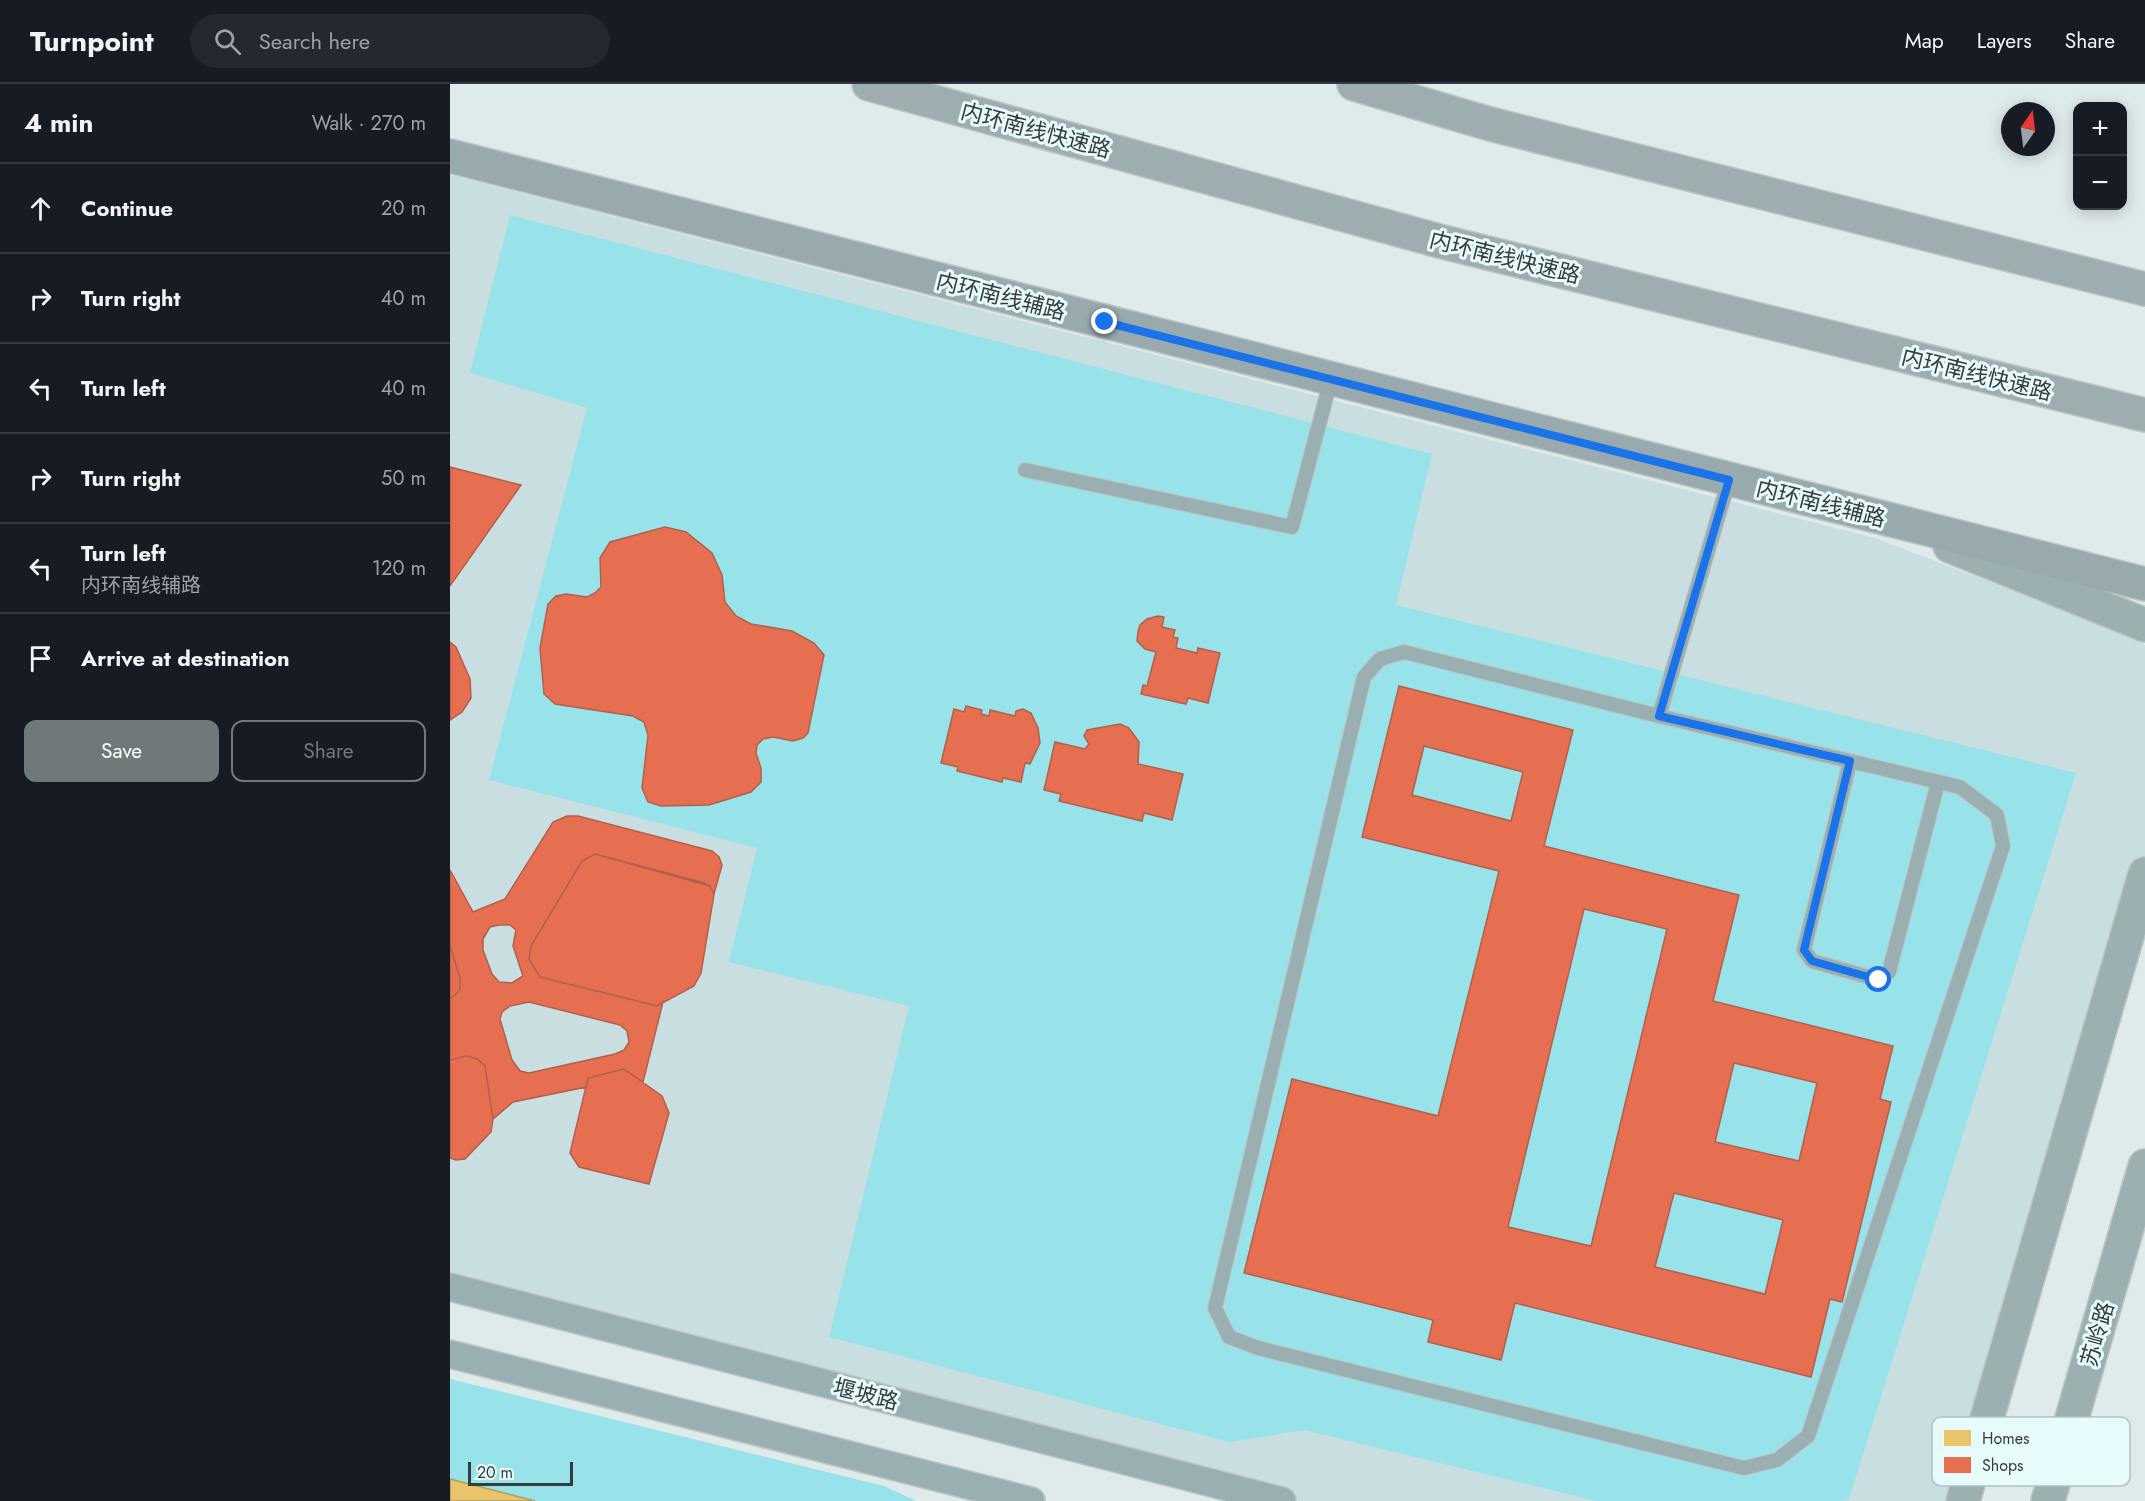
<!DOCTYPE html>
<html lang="en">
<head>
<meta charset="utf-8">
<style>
  body { margin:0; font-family:Jost,"Noto Sans SC",sans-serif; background:#242831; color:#f1f3f6 }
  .controls { position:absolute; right:18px; top:18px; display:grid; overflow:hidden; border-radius:12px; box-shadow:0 3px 15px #0003 }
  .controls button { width:54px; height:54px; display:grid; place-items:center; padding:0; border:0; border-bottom:2px solid #363941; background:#171b24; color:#f1f3f6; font:30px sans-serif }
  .compass { position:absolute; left:1551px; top:18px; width:54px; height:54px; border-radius:50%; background:#171b24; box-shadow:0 3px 15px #0003; rotate:14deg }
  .scale { position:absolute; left:18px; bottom:15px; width:105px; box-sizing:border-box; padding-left:6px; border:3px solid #343c3d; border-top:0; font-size:16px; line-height:21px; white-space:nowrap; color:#343c3d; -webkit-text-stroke:4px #e7fbfd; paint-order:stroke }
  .stop { position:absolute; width:18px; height:18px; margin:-14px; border:4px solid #1a73e8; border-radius:50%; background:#fff }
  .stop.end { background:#1a73e8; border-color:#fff; box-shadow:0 2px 6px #0008 }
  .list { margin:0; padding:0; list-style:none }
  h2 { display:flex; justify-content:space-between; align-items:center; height:78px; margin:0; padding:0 24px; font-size:26px }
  h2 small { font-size:20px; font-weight:400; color:#9ea1a6 }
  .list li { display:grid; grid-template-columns:39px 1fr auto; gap:18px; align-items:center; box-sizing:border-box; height:90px; padding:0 24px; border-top:2px solid #363941 }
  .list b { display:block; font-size:22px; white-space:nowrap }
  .list p { margin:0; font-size:20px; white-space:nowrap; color:#9ea1a6 }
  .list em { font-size:20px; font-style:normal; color:#9ea1a6 }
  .actions { display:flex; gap:12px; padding:18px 24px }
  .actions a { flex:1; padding:14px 0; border:2px solid #70797a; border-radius:12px; text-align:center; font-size:21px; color:#70797a }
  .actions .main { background:#70797a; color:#fff }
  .icon { flex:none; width:33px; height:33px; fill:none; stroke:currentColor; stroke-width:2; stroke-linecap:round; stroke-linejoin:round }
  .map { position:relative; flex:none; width:1695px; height:1417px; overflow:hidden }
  header { display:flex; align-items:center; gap:36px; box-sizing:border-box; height:84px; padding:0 30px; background:#171b24; border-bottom:2px solid #363941 }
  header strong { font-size:28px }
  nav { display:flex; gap:33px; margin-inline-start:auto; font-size:21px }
  .search { width:420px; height:54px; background:#242831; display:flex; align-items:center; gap:15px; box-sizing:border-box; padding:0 21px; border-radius:33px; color:#9ea1a6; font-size:22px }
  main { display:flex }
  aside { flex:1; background:#171b24 }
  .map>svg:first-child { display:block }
  .built { fill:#c9dee0 }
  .green { fill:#98e2e9 }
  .homes { fill:#e9c46a; stroke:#b39b5c; stroke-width:1.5 }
  .shops { fill:#e76f51; stroke:#b1604b; stroke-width:1.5; fill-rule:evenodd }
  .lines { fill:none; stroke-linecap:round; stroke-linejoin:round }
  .service-casing { stroke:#bec6c7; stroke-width:16 }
  .minor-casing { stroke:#bec6c7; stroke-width:30 }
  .secondary-casing { stroke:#bec6c7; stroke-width:36 }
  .primary-casing { stroke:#bec6c7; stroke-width:36 }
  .trunk-casing { stroke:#bec6c7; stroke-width:36 }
  .service { stroke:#9aafb2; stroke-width:14 }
  .minor { stroke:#9aafb2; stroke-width:27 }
  .secondary { stroke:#9cb0b2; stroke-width:33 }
  .primary { stroke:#98aaad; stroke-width:33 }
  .trunk { stroke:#9dadb0; stroke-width:33 }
  .route { stroke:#1a73e8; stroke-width:8 }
  .labels { text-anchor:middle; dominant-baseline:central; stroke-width:6; stroke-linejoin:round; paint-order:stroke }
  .street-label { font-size:22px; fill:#343c3d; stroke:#e7fbfd }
  .key { fill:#e7fbfd; stroke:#b1c2c3; stroke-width:1.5 }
  .key-label { font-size:16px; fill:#343c3d }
</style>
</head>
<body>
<header>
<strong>Turnpoint</strong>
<div class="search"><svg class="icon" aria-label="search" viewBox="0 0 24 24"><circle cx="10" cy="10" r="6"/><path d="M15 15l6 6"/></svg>Search here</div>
<nav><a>Map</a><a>Layers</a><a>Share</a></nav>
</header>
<main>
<aside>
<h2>4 min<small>Walk · 270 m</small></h2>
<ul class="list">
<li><svg class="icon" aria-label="ahead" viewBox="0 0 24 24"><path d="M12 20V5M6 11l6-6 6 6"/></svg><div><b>Continue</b></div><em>20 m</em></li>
<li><svg class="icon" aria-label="right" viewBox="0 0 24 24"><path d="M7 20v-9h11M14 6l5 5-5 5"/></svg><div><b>Turn right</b></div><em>40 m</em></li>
<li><svg class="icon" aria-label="left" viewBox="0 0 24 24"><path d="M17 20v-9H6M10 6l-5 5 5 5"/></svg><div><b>Turn left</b></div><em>40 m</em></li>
<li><svg class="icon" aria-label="right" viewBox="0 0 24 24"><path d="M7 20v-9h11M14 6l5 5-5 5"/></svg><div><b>Turn right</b></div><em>50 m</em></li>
<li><svg class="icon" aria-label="left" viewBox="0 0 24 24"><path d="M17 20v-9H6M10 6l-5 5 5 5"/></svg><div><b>Turn left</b><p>内环南线辅路</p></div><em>120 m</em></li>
<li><svg class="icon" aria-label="arrive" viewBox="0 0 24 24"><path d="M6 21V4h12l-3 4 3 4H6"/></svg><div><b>Arrive at destination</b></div></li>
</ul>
<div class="actions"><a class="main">Save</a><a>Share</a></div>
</aside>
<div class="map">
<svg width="1695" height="1417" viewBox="0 0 1695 1417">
  <rect width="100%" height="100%" fill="#dfeaeb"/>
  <!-- built -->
  <path class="built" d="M0 91 1425 454 1691 556 1695 562V790L1513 1417H832L0 1203Z"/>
  <!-- green -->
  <path class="green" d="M60 131 982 370 946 521 1626 689 1399 1415 1391 1417H1146L855 1346 779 1358 379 1253 459 922 279 878 307 764 39 696 137 324 20 289Z
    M0 1295 434 1402 466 1417H0Z"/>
  <!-- homes -->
  <path class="homes" d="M0 1395 85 1417H0Z"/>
  <!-- shops -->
  <path class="shops" d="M0 383 71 401 0 502Z
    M215 443 236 448 262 469 272 491 275 518 286 532 301 540 342 547 364 559 374 571 358 649 353 654 343 657 323 653 313 655 307 661 306 669 311 684V698L301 708 259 721 211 722 198 718 192 704 198 651 194 638 183 632 105 620 94 610 90 564 98 520 106 512 116 510 137 513 145 509 151 503 150 474 160 458Z
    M708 532 714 533 712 543 725 546 723 553 728 554 726 564 747 569 748 564 770 569 758 619 738 614 736 620 691 610 693 601 697 602 706 568 695 565 687 557 688 548 690 541 697 535Z
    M0 558 6 563 20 595 21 614 12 628 0 636Z
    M949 602 1123 646 1094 762 1289 811 1263 917 1443 962 1430 1015 1441 1018 1392 1218 1380 1215 1361 1293 1065 1219 1051 1276 978 1258 983 1236 794 1189 842 995 988 1032 1049 787 912 753ZM974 662 1073 688 1061 737 962 711ZM1134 825 1217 845 1141 1162 1058 1143ZM1284 979 1367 999 1349 1077 1265 1058ZM1224 1109 1333 1136 1315 1210 1205 1183Z
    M516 622 532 626 531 630 539 632 540 626 565 632 566 627 573 625 581 629 588 644 590 659 580 680 575 679 571 698 553 694 552 698 507 687 508 683 491 679 504 625 514 628Z
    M670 640 679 644 689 658 688 680 733 690 722 736 694 729 692 737 609 717 611 710 594 706 605 658 635 665 639 660 634 652 637 646Z
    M117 732H128L262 767 269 773 272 781 264 810 260 802 251 798 145 770 132 777 81 862 79 875 90 893 207 922 213 918 193 998 174 985 138 994 136 1003 63 1018 43 1035 35 982 27 975 16 972 0 976V915L10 906V894L0 862V786L23 828 55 815 103 738ZM49 841H60L66 846 63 862 73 892 62 899 49 898 42 890 33 866V855L40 843ZM79 918 170 941 177 947 179 958 174 966 165 970 79 989 70 987 62 976 50 935 52 928 60 922Z
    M145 770 260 802 264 810 251 889 244 902 207 922 90 893 79 875 81 862 132 777Z
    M0 862 10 894V906L0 915Z
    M16 972 27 975 35 982 43 1035 41 1048 15 1075 6 1076 0 1074V976Z
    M174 985 212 1012 219 1029 199 1100 129 1083 120 1069 138 994Z"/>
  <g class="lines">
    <!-- service casing -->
    <g class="service-casing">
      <path id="service" d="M575 386 842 443 881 295
        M1209 632 1510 703 1547 731 1553 762 1358 1352 1327 1376 1294 1384 808 1264 779 1253 765 1224 914 593 930 575 954 568 1209 632 1279 396
        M1400 677 1354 866 1362 877 1429 896 1439 888 1488 698"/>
    </g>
    <!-- minor casing -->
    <g class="minor-casing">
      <path id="minor" d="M0 1203 832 1417
        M0 1270 581 1417"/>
    </g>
    <!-- secondary casing -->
    <g class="secondary-casing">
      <path id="secondary" d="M1500 462 1695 541
        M1513 1417 1695 790
        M1598 1417 1695 1082"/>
    </g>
    <!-- primary casing -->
    <g class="primary-casing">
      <path id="primary" d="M0 72 1695 500"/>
    </g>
    <!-- trunk casing -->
    <g class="trunk-casing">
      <path id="trunk" d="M419 0 993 158 1695 331
        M904 0 1040 40 1695 205"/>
    </g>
    <!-- service -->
    <use href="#service" class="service"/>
    <!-- minor -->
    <use href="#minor" class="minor"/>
    <!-- secondary -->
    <use href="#secondary" class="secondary"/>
    <!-- primary -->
    <use href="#primary" class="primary"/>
    <!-- trunk -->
    <use href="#trunk" class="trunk"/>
  </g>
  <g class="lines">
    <!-- route -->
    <path class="route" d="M655 238 1279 396 1209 632 1400 677 1354 866 1362 877 1429 896"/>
  </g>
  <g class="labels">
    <!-- street labels -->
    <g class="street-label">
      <text transform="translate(586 46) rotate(15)">内环南线快速路</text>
      <text transform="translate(1055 173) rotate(14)">内环南线快速路</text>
      <text transform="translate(551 212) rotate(14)">内环南线辅路</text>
      <text transform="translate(1527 290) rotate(14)">内环南线快速路</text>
      <text transform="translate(1371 419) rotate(14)">内环南线辅路</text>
      <text transform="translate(1647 1250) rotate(-74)">苏岭路</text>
      <text transform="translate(416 1310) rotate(14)">堰坡路</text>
    </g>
  </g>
  <!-- legend -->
  <rect x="1482" y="1333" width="198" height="69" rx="9" class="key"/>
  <rect x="1494" y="1346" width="27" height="16" fill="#e9c46a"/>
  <rect x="1494" y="1373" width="27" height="16" fill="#e76f51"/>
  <g class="key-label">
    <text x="1532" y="1360">Homes</text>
    <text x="1532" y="1387">Shops</text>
  </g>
</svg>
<div class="controls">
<button>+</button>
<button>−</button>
</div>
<svg class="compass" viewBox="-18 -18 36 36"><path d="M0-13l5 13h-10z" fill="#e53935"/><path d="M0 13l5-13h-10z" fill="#9ea1a6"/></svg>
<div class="scale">20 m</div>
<div class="stop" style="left:1429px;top:896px"></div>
<div class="stop end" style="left:655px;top:238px"></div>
</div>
</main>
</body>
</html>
